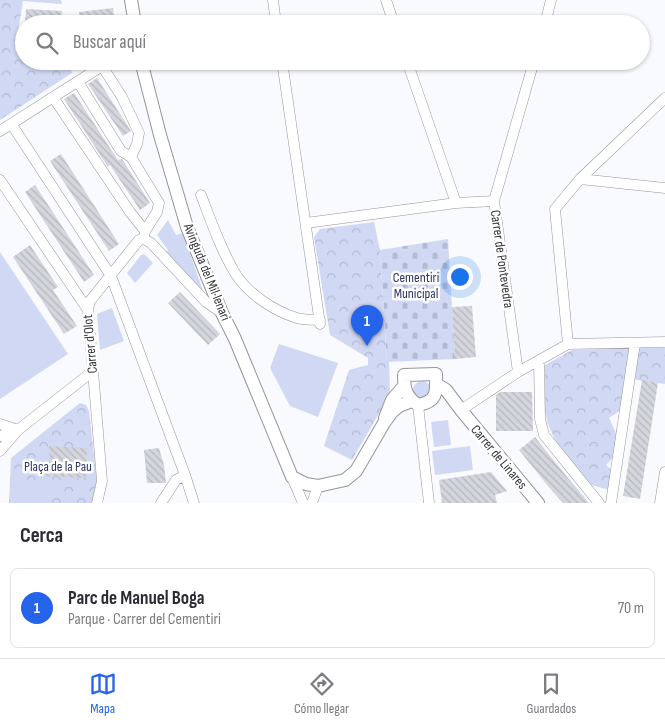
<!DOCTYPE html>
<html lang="es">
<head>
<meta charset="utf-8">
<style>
  body { margin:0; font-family:"Sofia Sans Condensed",sans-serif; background:#f7f7f7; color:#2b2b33 }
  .you { position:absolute; left:459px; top:276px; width:18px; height:18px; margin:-12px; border:4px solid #fff; border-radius:50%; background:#1a73e8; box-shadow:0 0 0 8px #1a73e833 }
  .badge { display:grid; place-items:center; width:32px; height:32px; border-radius:50%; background:#2563eb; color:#fff; font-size:16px; font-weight:700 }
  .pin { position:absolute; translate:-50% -41px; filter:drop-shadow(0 1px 2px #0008) }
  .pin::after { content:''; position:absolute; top:26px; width:18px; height:15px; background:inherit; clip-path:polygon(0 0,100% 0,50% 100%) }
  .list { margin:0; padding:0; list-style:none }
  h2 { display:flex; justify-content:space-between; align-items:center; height:65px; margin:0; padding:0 20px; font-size:21px }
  h2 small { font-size:16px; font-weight:400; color:#7c7c81 }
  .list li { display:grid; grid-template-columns:32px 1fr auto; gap:15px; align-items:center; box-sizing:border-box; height:80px; margin:0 10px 10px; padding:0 10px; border:1px solid #e1e1e2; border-radius:8px }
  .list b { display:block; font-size:19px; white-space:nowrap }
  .list p { margin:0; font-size:16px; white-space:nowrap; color:#7c7c81 }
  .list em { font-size:16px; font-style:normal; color:#7c7c81 }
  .icon { flex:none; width:28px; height:28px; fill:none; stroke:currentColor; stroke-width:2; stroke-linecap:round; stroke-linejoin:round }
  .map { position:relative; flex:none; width:665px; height:503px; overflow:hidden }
  .search { position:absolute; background:#fff; box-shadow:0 1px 4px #0004; left:15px; right:15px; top:15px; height:55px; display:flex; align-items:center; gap:12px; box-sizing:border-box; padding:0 18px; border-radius:28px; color:#7c7c81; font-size:19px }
  .sheet { height:155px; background:#fff }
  nav { display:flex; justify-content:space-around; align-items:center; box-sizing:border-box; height:70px; border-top:1px solid #e1e1e2; background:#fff; font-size:14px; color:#7c7c81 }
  nav a { display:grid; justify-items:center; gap:2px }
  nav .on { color:#2563eb }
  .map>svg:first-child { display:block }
  .cemetery { fill:url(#cemetery-stones) }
  .park { fill:url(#park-crowns) }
  .garden { fill:#d0d8f4 }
  .building { fill:url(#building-back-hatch) }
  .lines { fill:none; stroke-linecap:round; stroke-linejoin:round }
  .minor-casing { stroke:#94959c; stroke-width:11 }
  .tertiary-casing { stroke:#94959c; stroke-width:14 }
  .minor { stroke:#fff; stroke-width:10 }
  .tertiary { stroke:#fff; stroke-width:12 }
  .labels { text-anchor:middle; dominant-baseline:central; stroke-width:5; stroke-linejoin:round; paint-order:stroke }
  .street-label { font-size:14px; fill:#36373a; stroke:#fff }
  .park-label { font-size:14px; fill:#2b3361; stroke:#fff }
</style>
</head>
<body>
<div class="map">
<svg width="665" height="503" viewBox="0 0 665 503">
  <defs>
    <pattern id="cemetery-stones" width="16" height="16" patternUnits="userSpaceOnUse" patternTransform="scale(1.25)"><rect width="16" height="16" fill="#d0d8f4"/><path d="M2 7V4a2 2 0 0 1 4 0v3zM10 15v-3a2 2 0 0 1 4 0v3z" fill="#b3bad2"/></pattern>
    <pattern id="park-crowns" width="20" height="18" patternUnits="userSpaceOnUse" patternTransform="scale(1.25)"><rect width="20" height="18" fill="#d0d8f4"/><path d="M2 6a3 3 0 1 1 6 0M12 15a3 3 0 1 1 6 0" fill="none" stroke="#b3bad2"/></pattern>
    <pattern id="building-back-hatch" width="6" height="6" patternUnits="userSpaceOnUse" patternTransform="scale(1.25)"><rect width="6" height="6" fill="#d4d6dd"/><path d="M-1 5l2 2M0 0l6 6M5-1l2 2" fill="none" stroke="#b7b8be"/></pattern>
  </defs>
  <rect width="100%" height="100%" fill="#f9fafe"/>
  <!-- cemetery -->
  <path class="cemetery" d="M448 239 455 359 387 362 380 250Z"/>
  <!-- park -->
  <path class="park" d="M0 0H61L62 4 23 1 15 50 24 54V61H69L72 73 0 120Z
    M374 222 380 250 387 362H389L390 390 388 398 352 460 324 446 349 370 368 365V358L330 335 314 237 320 229Z
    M626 348H665V384L624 378 621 410 609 418 616 433 614 457 606 465 612 470 609 490 592 485 586 482 558 446 548 424 545 412V365L572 350Z
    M80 403 86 405 89 411 97 482 92 503H9L11 458Z"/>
  <!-- garden -->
  <path class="garden" d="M168 220 176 235 183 233 203 291 166 252 168 250 157 235Z
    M0 252 68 354 0 399Z
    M144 254 153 263 135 283 127 273 141 255Z
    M112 308 124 341 100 350 97 314Z
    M279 344 338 363 318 417 290 406 270 368Z
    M413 390a9 9 0 1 1 18 0a9 9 0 1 1-18 0Z
    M448 420 451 445 434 447 431 422Z
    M470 446 473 470 435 475 432 451Z
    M11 485 51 486 50 503H10Z"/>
  <!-- building -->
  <path class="building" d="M113 8 115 24H80L79 12Z
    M26 9 62 11 61 24H25Z
    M97 78 131 131 123 136 88 84Z
    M74 93 118 160 122 159 150 203 140 210 110 165 108 167 64 99Z
    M61 154 119 244 109 251 50 161Z
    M35 185 94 275 84 282 25 192Z
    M30 245 58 287 53 290 77 326 64 334 13 257Z
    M180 292 220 334 208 345 168 303Z
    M472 306 476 357 455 359 452 307Z
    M642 380 658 383 640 499 623 496Z
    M500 392H532L533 431H496V395Z
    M535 437 568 478 589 503H563L548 486 519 450Z
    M49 446 87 448 86 478 41 476 42 461 50 462Z
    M159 448 164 465 166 483H147L144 450Z
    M491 472 507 491 495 495 497 503H442L439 480Z"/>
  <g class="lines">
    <!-- minor casing -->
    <g class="minor-casing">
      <path id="minor" d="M273 0 276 24
        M386 0 394 24
        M545 24 551 0
        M282 61 320 324
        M407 61 456 203
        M78 82 121 151 131 157
        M53 97 130 212 145 231
        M12 125 111 276 185 475 194 503
        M0 131 102 66 122 97 139 133 137 144 131 157
        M131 157 159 203 157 212 145 231 144 237
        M580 179 665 188
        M0 180 88 310 102 481 97 503
        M201 195C211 221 221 250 235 273 248 294 274 311 297 318 304 320 312 320 320 320
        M306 223 456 203 494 201
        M144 239 151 243 206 302 222 313
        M88 310 90 301 139 240 144 239
        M568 344 555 209 580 179 665 98
        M539 360 540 419 544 435 599 503
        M518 372 494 201 534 61
        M418 405 429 503
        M461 410 518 372 568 344 665 342
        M0 424 18 430
        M0 436 17 430
        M0 451 18 430 88 375 92 368
        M292 477 303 503
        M161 503 176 480 185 475
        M312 503 318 486
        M611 503 635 343
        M660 503 665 472"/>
    </g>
    <!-- tertiary casing -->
    <g class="tertiary-casing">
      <path id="tertiary" d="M131 0 135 24
        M141 61 160 135 187 227 222 313 235 339 292 477 306 484 318 486 345 480 356 471 384 423 392 412 399 406 412 401
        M436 374C436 391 439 401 418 405 406 397 404 389 404 375Z
        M436 384 446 390 461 410 538 503
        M385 418 392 400 404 386"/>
    </g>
    <!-- minor -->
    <use href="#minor" class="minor"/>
    <!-- tertiary -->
    <use href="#tertiary" class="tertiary"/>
  </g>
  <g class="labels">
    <!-- street labels -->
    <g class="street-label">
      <text transform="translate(502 259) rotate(82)">Carrer de Pontevedra</text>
      <text transform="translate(207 272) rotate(68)">Avinguda del Mil·lenari</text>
      <text transform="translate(90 344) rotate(-95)">Carrer d'Olot</text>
      <text transform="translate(499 457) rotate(50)">Carrer de Linares</text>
    </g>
    <!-- park labels -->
    <g class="park-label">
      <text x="416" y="277">Cementiri<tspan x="416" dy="16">Municipal</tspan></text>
      <text x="58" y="466">Plaça de la Pau</text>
    </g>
  </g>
</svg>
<div class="you"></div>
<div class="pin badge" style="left:367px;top:346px">1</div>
<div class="search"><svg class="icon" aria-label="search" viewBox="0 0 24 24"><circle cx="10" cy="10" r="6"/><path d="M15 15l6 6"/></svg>Buscar aquí</div>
</div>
<section class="sheet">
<h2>Cerca<small></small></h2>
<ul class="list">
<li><span class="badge">1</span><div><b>Parc de Manuel Boga</b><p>Parque · Carrer del Cementiri</p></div><em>70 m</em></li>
</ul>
</section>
<nav>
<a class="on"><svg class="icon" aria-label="map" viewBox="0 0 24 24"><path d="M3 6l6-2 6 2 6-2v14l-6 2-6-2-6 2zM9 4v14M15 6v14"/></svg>Mapa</a>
<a><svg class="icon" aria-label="directions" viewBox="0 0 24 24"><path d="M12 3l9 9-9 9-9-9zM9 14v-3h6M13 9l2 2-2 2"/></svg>Cómo llegar</a>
<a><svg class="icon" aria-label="saved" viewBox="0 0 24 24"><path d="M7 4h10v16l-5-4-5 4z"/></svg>Guardados</a>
</nav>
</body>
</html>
